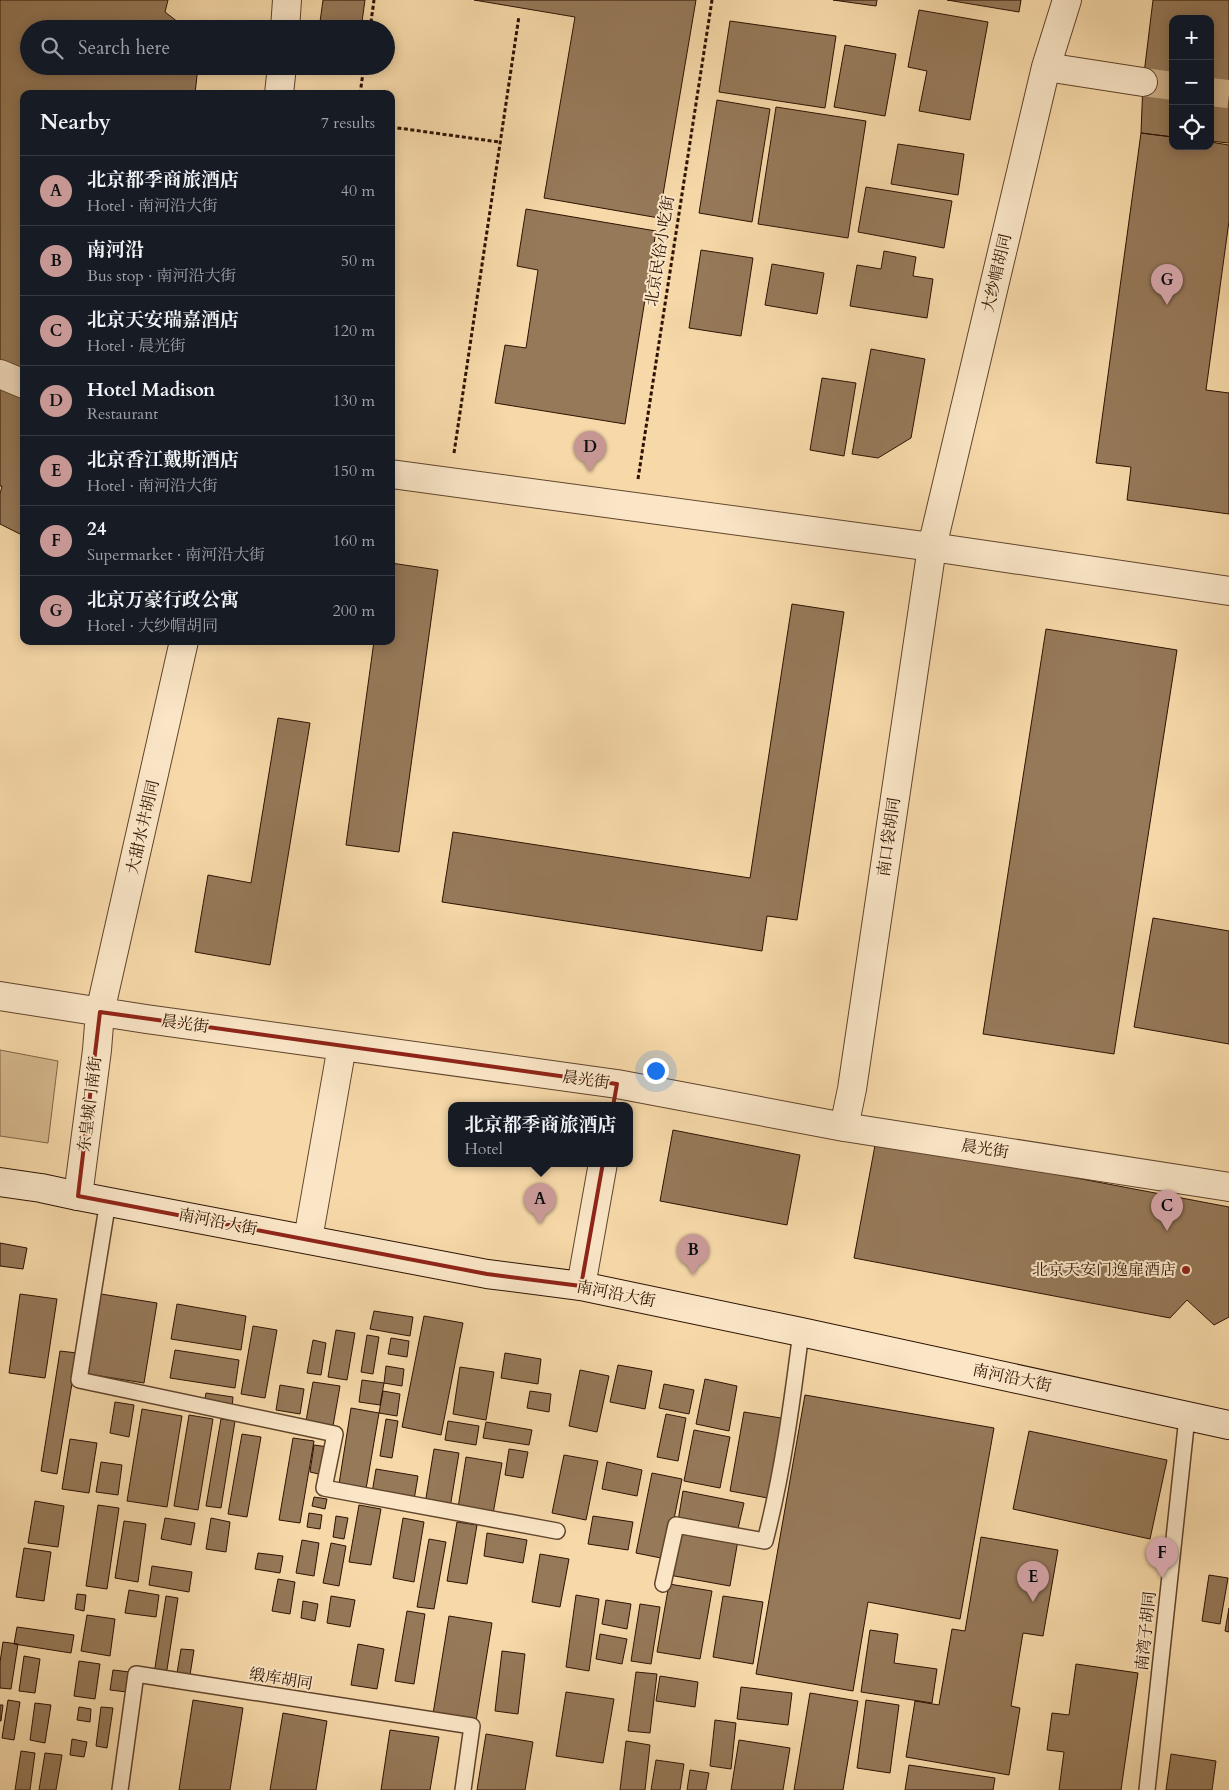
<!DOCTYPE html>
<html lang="en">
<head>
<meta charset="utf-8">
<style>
  body { margin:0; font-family:Cardo,"Noto Serif SC",serif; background:#242831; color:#f1f3f6 }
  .controls { position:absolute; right:15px; top:15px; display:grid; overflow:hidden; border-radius:10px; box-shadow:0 2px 12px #0003 }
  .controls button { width:45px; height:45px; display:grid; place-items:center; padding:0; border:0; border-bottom:1px solid #363941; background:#171b24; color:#f1f3f6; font:25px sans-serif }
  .you { position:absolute; left:655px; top:1070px; width:18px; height:18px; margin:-12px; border:4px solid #fff; border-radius:50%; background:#1a73e8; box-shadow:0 0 0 8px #1a73e833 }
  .badge { display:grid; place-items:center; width:32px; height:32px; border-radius:50%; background:#c59692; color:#111; font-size:16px; font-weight:700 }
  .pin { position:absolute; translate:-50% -41px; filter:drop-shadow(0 1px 2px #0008) }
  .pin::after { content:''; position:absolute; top:26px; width:18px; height:15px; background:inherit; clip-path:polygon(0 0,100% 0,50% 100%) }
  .popup { position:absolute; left:448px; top:1102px; width:185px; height:65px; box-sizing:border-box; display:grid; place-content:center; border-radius:10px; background:#171b24; filter:drop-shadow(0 1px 4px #0005); font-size:16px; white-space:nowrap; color:#9ea1a6 }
  .popup b { font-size:19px; color:#f1f3f6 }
  .popup::after { content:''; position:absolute; left:50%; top:100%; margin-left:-10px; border:10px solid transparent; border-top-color:#171b24 }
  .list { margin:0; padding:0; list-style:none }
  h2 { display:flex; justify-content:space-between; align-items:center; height:65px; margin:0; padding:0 20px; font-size:21px }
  h2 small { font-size:16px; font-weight:400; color:#9ea1a6 }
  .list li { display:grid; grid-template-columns:32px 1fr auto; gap:15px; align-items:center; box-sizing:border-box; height:70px; padding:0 20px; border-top:1px solid #363941 }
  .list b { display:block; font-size:19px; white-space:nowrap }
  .list p { margin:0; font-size:16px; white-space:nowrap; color:#9ea1a6 }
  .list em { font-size:16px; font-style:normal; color:#9ea1a6 }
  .icon { flex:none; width:28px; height:28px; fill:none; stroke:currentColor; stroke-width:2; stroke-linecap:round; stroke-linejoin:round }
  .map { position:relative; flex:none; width:1229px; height:1790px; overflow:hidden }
  .search { position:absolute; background:#171b24; box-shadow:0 2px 12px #0003; left:20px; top:20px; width:375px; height:55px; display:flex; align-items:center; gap:12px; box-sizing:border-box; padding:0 18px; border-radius:28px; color:#9ea1a6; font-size:19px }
  .panel { position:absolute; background:#171b24; box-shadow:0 2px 12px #0003; left:20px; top:90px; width:375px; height:555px; border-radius:10px }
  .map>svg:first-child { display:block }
  .green { fill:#d5b78d; stroke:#816448 }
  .building { fill:#967959; stroke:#2d1202 }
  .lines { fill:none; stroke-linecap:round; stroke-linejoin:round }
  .street-tunnel { stroke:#cfb188; stroke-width:28; stroke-dasharray:28 14; stroke-linecap:butt }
  .lane-casing { stroke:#60442c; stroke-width:18 }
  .street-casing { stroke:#60442c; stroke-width:30 }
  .secondary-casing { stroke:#2d1202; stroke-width:30 }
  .path { stroke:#2d1202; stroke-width:3; stroke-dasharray:4 2.5; stroke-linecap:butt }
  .lane { stroke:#fae6c7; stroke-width:15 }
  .street { stroke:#fae6c7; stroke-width:28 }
  .secondary { stroke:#fae6c7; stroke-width:28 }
  .marked { fill:none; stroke:#8f2418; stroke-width:4; stroke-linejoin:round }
  .poi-dot { fill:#8f2418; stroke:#fae6c7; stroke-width:2 }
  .labels { text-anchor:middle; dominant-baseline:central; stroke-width:4; stroke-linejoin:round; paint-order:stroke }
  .street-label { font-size:16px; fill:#2d1202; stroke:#fae6c7 }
  .poi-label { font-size:16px; fill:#2d1202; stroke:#fae6c7; text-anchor:end }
</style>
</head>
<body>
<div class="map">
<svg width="1229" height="1790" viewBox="0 0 1229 1790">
  <rect width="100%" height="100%" fill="#f7d9a9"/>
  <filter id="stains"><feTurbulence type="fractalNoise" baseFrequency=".004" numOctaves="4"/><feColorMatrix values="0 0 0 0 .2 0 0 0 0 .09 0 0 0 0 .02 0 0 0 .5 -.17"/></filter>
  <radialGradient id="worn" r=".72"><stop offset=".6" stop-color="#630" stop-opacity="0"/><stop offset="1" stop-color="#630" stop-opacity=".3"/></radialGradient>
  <!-- green -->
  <path class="green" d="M0 1050 58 1061 48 1143 0 1136Z"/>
  <!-- building -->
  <path class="building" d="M0 0H168L165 12 187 29H29V66H198L195 94H24V383L21 425 24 426V536L0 524V494L2 486H0Z
    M323 0H365L361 29H319Z
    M474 0H696L659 218 544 198 575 17Z
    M833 0H877L876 6Z
    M947 0H1021L1019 12Z
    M1153 0H1229V143L1210 141V19H1173V137L1141 133 1143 82Z
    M919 10 988 22 970 120 919 111 927 71 908 67Z
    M730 21 836 36 825 108 719 92Z
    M845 45 896 54 885 116 834 107Z
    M314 66H356L355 72Z
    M717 100 770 109 752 222 699 213Z
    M776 107 866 121 848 238 758 224Z
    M1141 133 1173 137V146H1210V142L1229 145V221L1206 390 1229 393V514L1127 500 1131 467 1096 463Z
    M898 144 964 154 958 195 891 184Z
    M866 187 952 201 944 248 858 232Z
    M526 209 656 231 625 424 495 403 505 345 526 348 538 270 517 266Z
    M701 250 753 258 741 336 689 328Z
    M884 251 916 257 913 276 933 279 927 318 850 306 857 265 881 269Z
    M772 264 824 273 817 314 765 305Z
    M871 349 925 359 911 438 878 458 852 454Z
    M822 378 856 383 844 456 810 450Z
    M391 563 438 570 399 852 346 845 374 641H391Z
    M792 604 844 612 797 920 767 916 762 951 442 902 453 832 750 878Z
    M1046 629 1177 650 1114 1054 983 1034Z
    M278 718 310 723 270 965 195 952 208 875 251 883Z
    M1153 918 1229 931V1044L1134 1027Z
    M673 1130 800 1155 787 1225 660 1201Z
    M876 1140 1229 1207V1317L1214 1325 1187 1300 1170 1318 854 1258Z
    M0 1243 27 1248 23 1269 0 1266Z
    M20 1294 57 1299 45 1378 9 1373Z
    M101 1294 157 1303 144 1383 88 1374Z
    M177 1304 246 1316 241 1350 171 1339Z
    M374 1311 413 1317 410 1336 370 1329Z
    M424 1316 463 1323 441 1435 402 1427Z
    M253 1326 277 1330 265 1398 241 1394Z
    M336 1330 355 1333 347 1380 328 1377Z
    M367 1335 379 1337 373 1374 361 1372Z
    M391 1338 409 1341 407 1357 388 1354Z
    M313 1340 326 1343 321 1375 307 1373Z
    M175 1350 239 1360 235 1388 170 1378Z
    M60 1351 77 1353 57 1474 41 1471Z
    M505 1353 541 1359 538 1384 501 1378Z
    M618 1365 652 1371 645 1409 610 1402Z
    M386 1366 404 1369 402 1386 384 1383Z
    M460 1367 494 1372 486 1420 453 1414Z
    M580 1370 609 1376 597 1432 569 1426Z
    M705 1379 737 1386 729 1431 696 1424Z
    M362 1380 384 1383 380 1405 359 1402Z
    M313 1382 340 1386 333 1426 306 1421Z
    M664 1384 694 1390 689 1414 659 1408Z
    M280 1385 304 1389 300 1414 276 1410Z
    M383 1391 400 1394 397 1416 379 1413Z
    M530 1391 551 1394 549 1412 527 1408Z
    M206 1393 233 1397 232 1408 204 1404Z
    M805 1395 994 1428 960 1619 868 1602 853 1691 756 1674Z
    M115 1402 134 1405 129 1437 110 1433Z
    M351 1408 379 1413 366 1489 339 1484Z
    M142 1409 182 1416 167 1507 127 1501Z
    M744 1412 787 1419 773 1499 730 1491Z
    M666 1414 686 1418 678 1461 657 1457Z
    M189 1415 213 1419 198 1510 174 1506Z
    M221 1419 235 1421 221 1508 206 1506Z
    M386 1419 398 1421 392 1458 380 1456Z
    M448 1421 479 1426 476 1445 445 1440Z
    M486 1422 532 1430 529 1445 483 1438Z
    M694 1430 730 1437 720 1488 684 1481Z
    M1029 1431 1167 1460 1150 1539 1013 1509Z
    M242 1434 261 1437 247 1517 228 1514Z
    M293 1438 314 1441 300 1523 279 1520Z
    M70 1439 97 1443 89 1493 62 1489Z
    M314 1445 328 1447 323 1475 310 1472Z
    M434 1449 459 1453 450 1508 425 1504Z
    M509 1449 528 1452 523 1478 505 1475Z
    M564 1455 598 1461 586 1520 552 1513Z
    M466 1457 502 1463 493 1514 458 1508Z
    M101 1462 122 1465 118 1495 96 1492Z
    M607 1462 642 1470 637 1496 602 1489Z
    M376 1469 418 1476 414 1500 372 1493Z
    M652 1473 682 1479 666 1559 636 1553Z
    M683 1491 744 1503 737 1533 678 1521Z
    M314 1497 327 1499 325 1509 312 1506Z
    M35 1501 64 1506 58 1547 28 1543Z
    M98 1505 119 1508 107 1589 86 1586Z
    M359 1505 381 1509 371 1565 349 1562Z
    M309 1513 322 1515 320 1529 307 1527Z
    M336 1516 348 1518 344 1539 333 1537Z
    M593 1516 633 1522 628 1550 588 1544Z
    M165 1518 195 1523 191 1545 161 1539Z
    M211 1518 230 1522 226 1552 206 1549Z
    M403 1518 424 1522 414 1582 393 1578Z
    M124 1521 146 1524 138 1582 115 1578Z
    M457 1522 477 1525 467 1584 447 1581Z
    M677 1529 738 1540 730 1586 669 1575Z
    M487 1533 527 1540 523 1563 484 1556Z
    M981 1537 1058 1550 1043 1636 1023 1633 1011 1706 1020 1708 1009 1775 906 1757 915 1701 939 1705 952 1629 965 1631Z
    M429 1539 446 1542 434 1609 417 1607Z
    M302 1540 319 1543 314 1576 296 1573Z
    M331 1543 346 1546 339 1586 323 1583Z
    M24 1548 51 1552 44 1601 16 1597Z
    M258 1553 283 1556 280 1573 255 1569Z
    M540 1554 569 1559 560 1607 532 1602Z
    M152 1566 192 1572 189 1592 149 1585Z
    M1209 1575 1228 1578 1220 1624 1202 1621Z
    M278 1579 295 1582 290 1614 272 1611Z
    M669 1584 712 1591 700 1659 657 1652Z
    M129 1590 159 1595 156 1617 125 1613Z
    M77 1594 86 1595 84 1611 75 1609Z
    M576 1595 599 1599 589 1671 566 1667Z
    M166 1596 178 1598 166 1676 154 1674Z
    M331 1596 355 1600 350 1627 327 1623Z
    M723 1596 763 1602 753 1664 713 1657Z
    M606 1600 631 1604 627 1629 602 1624Z
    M303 1601 318 1604 315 1621 301 1618Z
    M640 1604 660 1607 651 1664 631 1661Z
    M1229 1608V1632L1225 1631Z
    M407 1611 425 1614 414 1684 395 1681Z
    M87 1615 115 1619 110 1656 81 1651Z
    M449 1616 492 1623 476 1721 433 1714Z
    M17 1627 74 1635 71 1653 14 1644Z
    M870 1630 898 1634 894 1663 937 1669 932 1703 861 1692Z
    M600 1634 627 1639 622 1664 596 1659Z
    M3 1642 18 1644 11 1689 0 1688V1662Z
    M358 1644 384 1649 377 1689 351 1685Z
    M181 1649 194 1650 190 1675 177 1673Z
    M502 1651 525 1654 518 1714 495 1711Z
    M24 1656 40 1659 35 1693 19 1691Z
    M79 1661 100 1664 95 1699 74 1696Z
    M1076 1664 1138 1673 1121 1790H1059L1064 1752 1047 1750 1052 1713 1069 1715Z
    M113 1670 130 1672 127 1692 110 1690Z
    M636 1672 657 1674 650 1733 628 1731Z
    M660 1676 698 1682 695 1707 656 1701Z
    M741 1687 792 1693 788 1725 737 1719Z
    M566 1692 614 1699 603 1763 556 1756Z
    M810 1693 858 1701 843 1790H794Z
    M8 1700 20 1702 14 1740 2 1738Z
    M193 1700 243 1708 230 1790H179Z
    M866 1700 899 1705 890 1773 857 1768Z
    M35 1703 51 1705 45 1743 30 1740Z
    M0 1705H3L1 1721H0Z
    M79 1707 91 1709 90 1722 77 1720Z
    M101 1707 113 1708 107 1748 96 1746Z
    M283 1713 327 1721 316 1790H270Z
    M715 1720 736 1723 731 1769 710 1766Z
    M390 1730 439 1737 430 1790H381Z
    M486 1734 533 1742 525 1790H477Z
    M72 1739 87 1742 84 1757 70 1755Z
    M739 1740 790 1748 783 1790H731Z
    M626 1741 650 1745 645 1790H620Z
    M21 1751 35 1753 30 1790H15Z
    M45 1753 62 1755 56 1790H39Z
    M1171 1754 1216 1761 1212 1790H1166Z
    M656 1760 684 1764 680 1790H651Z
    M909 1765 995 1778 993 1790H905Z
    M690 1770 709 1773 706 1790H687Z"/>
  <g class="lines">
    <!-- street-tunnel -->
    <path class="street-tunnel" d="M1143 82 1173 86
      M1210 92 1229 94"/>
    <!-- lane casing -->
    <g class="lane-casing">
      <path id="lane" d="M108 1201 79 1380 335 1434 324 1488 557 1531
        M663 1584 676 1525 765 1541C783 1472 792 1402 801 1332
        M120 1790 136 1674 472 1726 463 1790
        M1147 1790 1187 1417"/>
    </g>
    <!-- street casing -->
    <g class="street-casing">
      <path id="street" d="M285 29 287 0
        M1046 67 1143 82
        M279 94 282 66
        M0 374 24 384
        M391 474 932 547 1229 591
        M0 996 146 1019 617 1084 844 1127 1229 1187
        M844 1127 852 1089 932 547 1046 67 1067 0
        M78 1196 97 1050 100 1012 184 641
        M308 1239 342 1046
        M581 1286 603 1163"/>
    </g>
    <!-- secondary casing -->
    <g class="secondary-casing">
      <path id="secondary" d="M0 1182 41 1188 78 1196 487 1274 581 1286 801 1332 1229 1425"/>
    </g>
    <!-- path -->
    <path class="path" d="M370 29 374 0
      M360 94 364 66
      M391 127 499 142
      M454 453 519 16
      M638 479 712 0"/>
    <!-- lane -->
    <use href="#lane" class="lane"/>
    <!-- street -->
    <use href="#street" class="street"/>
    <!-- secondary -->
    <use href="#secondary" class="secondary"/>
  </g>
  <!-- marked area -->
  <path class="marked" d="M100 1012 617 1084 581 1286 487 1274 78 1196Z"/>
  <!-- markers -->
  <circle class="poi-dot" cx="1186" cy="1270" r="5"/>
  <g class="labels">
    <!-- street labels -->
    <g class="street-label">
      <text transform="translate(660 251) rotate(-81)">北京民俗小吃街</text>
      <text transform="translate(997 273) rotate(-77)">大纱帽胡同</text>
      <text transform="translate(143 827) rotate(-77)">大甜水井胡同</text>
      <text transform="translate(889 837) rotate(-82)">南口袋胡同</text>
      <text transform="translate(185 1024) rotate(8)">晨光街</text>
      <text transform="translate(586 1080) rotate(8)">晨光街</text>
      <text transform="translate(90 1104) rotate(-83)">东皇城门南街</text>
      <text transform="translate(985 1149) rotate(9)">晨光街</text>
      <text transform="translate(218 1222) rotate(11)">南河沿大街</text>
      <text transform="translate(616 1294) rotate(11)">南河沿大街</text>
      <text transform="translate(1012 1378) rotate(12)">南河沿大街</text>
      <text transform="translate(1146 1631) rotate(-84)">南湾子胡同</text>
      <text transform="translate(281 1679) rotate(9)">缎库胡同</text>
    </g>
    <!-- poi labels -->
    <g class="poi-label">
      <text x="1176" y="1270">北京天安门逸扉酒店</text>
    </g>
  </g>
  <rect width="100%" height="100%" filter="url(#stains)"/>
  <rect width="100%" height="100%" fill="url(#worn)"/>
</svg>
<div class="controls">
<button>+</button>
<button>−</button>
<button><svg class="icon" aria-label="locate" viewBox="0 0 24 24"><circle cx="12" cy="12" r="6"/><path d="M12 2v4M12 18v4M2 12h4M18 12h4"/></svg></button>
</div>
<div class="you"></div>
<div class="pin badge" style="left:540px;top:1224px">A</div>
<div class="popup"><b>北京都季商旅酒店</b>Hotel</div>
<div class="pin badge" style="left:693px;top:1275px">B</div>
<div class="pin badge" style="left:1167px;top:1231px">C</div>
<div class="pin badge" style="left:590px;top:472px">D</div>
<div class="pin badge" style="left:1033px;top:1602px">E</div>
<div class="pin badge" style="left:1162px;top:1578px">F</div>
<div class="pin badge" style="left:1167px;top:305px">G</div>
<div class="search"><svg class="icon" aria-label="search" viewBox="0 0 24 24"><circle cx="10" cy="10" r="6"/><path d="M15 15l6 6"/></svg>Search here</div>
<section class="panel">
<h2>Nearby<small>7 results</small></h2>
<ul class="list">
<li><span class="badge">A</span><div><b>北京都季商旅酒店</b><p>Hotel · 南河沿大街</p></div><em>40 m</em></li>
<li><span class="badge">B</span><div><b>南河沿</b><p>Bus stop · 南河沿大街</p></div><em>50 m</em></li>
<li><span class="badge">C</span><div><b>北京天安瑞嘉酒店</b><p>Hotel · 晨光街</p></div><em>120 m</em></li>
<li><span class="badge">D</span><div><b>Hotel Madison</b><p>Restaurant</p></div><em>130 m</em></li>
<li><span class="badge">E</span><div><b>北京香江戴斯酒店</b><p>Hotel · 南河沿大街</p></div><em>150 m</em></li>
<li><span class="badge">F</span><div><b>24</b><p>Supermarket · 南河沿大街</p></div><em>160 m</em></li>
<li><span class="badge">G</span><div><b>北京万豪行政公寓</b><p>Hotel · 大纱帽胡同</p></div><em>200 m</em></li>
</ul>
</section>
</div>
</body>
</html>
